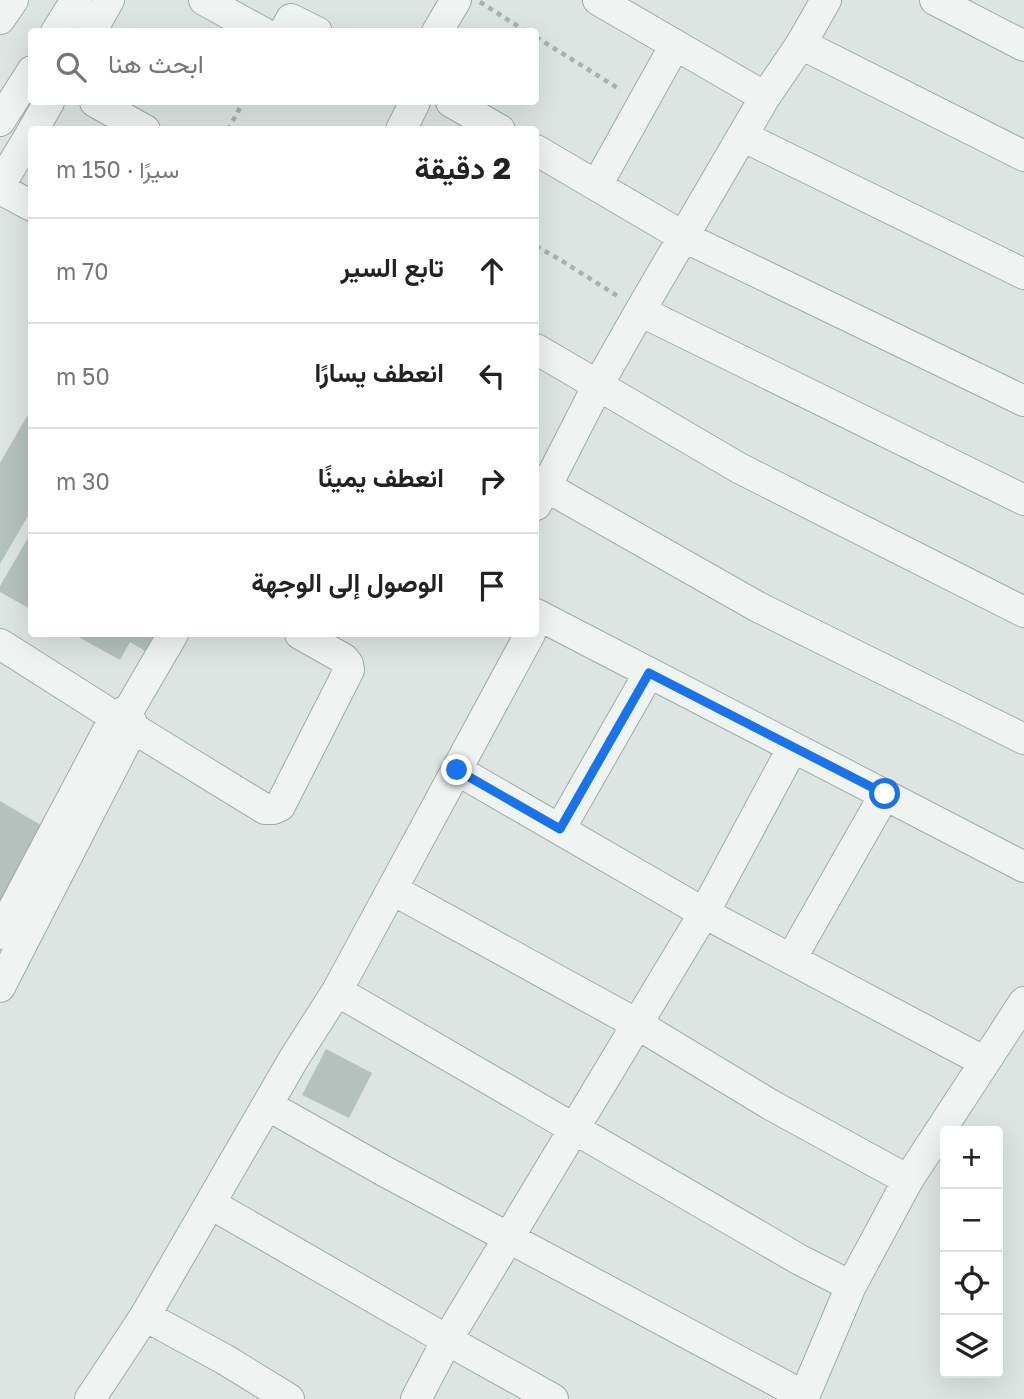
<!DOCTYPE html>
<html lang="ar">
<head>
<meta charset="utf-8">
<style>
  body { margin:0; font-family:"Golos Text",Vazirmatn,sans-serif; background:#f2f2f2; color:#222; direction:rtl }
  .controls { position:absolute; right:21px; bottom:21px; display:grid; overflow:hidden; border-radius:7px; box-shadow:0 7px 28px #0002 }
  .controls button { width:63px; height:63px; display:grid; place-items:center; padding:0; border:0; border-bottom:2px solid #e0e0e0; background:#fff; color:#222; font:35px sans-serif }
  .stop { position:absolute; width:21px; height:21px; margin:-16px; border:5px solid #1a73e8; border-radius:50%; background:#fff }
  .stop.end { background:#1a73e8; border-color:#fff; box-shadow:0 2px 7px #0008 }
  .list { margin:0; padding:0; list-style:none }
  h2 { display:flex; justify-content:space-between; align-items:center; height:91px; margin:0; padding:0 28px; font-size:30px }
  h2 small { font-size:23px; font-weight:400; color:#767676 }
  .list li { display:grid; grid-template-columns:46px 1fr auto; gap:21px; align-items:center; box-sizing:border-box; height:105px; padding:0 28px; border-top:2px solid #e0e0e0 }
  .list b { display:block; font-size:26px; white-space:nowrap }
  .list em { font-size:23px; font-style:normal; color:#767676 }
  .icon { flex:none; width:38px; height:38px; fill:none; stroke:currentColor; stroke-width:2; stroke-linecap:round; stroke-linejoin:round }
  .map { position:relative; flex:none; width:1024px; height:1399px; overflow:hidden; direction:ltr }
  .search { position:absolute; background:#fff; box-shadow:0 7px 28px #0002; left:28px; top:28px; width:511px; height:77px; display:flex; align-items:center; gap:18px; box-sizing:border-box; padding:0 24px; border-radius:7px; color:#767676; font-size:26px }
  .panel { position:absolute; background:#fff; box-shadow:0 7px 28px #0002; left:28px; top:126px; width:511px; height:511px; border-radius:7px; direction:rtl }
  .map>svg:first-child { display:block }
  .building { fill:#b4c1bd }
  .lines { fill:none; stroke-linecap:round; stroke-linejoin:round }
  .minor-casing { stroke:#9faba7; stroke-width:32 }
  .path { stroke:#a7b1ae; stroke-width:4.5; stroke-dasharray:5 5; stroke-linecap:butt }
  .minor { stroke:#eff4f2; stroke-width:30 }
  .route { stroke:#1a73e8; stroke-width:9 }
</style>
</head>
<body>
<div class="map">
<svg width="1024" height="1399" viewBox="0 0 1024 1399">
  <rect width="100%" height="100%" fill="#dde5e2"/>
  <!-- building -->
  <path class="building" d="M27 416 32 418V509L0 564V463Z
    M32 531V610L0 592V586Z
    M73 634H168L155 657 130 642 120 660Z
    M0 801 46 828 0 906Z
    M326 1049 372 1073 349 1118 302 1095Z"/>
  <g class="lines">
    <!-- minor casing -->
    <g class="minor-casing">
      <path id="minor" d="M204 0 262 32
        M598 0 765 97
        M935 0 1024 46
        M0 19 13 0
        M56 32 76 0
        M91 32 109 0
        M284 32 291 19 317 32
        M437 32 456 0
        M801 44 1024 156
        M95 102 145 130
        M451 102 500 130
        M0 121 32 71
        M33 130 49 102
        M401 130 415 102
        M742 136 1024 274
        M536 150 684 237 1024 401
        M0 185 32 132
        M597 185 675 45
        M0 189 32 206
        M640 311 1024 500
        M536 349 739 468 1024 612
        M536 481 758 607 1024 739
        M536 505 546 487 598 385 640 311 765 97 801 44 826 0
        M536 614 1024 867
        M530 634 337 991 800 1260 851 1286
        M0 644 115 717 265 809H273L280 806 349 670 348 664 344 659 300 634
        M457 770 704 913 985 1062
        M560 829 649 673
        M393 890 637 1024 771 1105 908 1180
        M0 934 115 717 130 708 173 634
        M791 959 885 794
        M0 987 133 728 132 723
        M267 1105 384 1171 804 1396
        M211 1204 447 1340 553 1399
        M145 1316 224 1359 289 1399
        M90 1399 145 1316 293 1060 337 991
        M416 1399 447 1340 704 913 793 747
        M803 1399 851 1286 908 1180 1024 1002"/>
    </g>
    <!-- path -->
    <path class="path" d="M480 2 527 32
      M536 37 621 90
      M228 130 243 102
      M536 246 559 259 619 297"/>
    <!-- minor -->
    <use href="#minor" class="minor"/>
  </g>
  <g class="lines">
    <!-- route -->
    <path class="route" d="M457 770 560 829 649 673 885 794"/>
  </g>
</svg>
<div class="controls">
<button>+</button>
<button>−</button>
<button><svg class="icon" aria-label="locate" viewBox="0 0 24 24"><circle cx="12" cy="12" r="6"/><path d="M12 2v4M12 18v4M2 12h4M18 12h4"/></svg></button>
<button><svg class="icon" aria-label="layers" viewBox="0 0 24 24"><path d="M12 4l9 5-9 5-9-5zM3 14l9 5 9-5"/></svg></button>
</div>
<div class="stop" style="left:885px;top:794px"></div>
<div class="stop end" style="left:457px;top:770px"></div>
<div class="search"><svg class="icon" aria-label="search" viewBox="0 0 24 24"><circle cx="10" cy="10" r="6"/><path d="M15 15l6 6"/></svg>ابحث هنا</div>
<section class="panel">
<h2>2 دقيقة<small>سيرًا · 150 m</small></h2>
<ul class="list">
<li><svg class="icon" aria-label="ahead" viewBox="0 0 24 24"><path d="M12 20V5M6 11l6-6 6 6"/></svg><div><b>تابع السير</b></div><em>70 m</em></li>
<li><svg class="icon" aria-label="left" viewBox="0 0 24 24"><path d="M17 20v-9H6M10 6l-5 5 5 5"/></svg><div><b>انعطف يسارًا</b></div><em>50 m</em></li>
<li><svg class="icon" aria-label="right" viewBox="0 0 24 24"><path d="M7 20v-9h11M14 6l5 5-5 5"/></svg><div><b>انعطف يمينًا</b></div><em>30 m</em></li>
<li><svg class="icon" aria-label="arrive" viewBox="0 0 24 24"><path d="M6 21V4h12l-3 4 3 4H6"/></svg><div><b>الوصول إلى الوجهة</b></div></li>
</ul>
</section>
</div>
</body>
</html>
